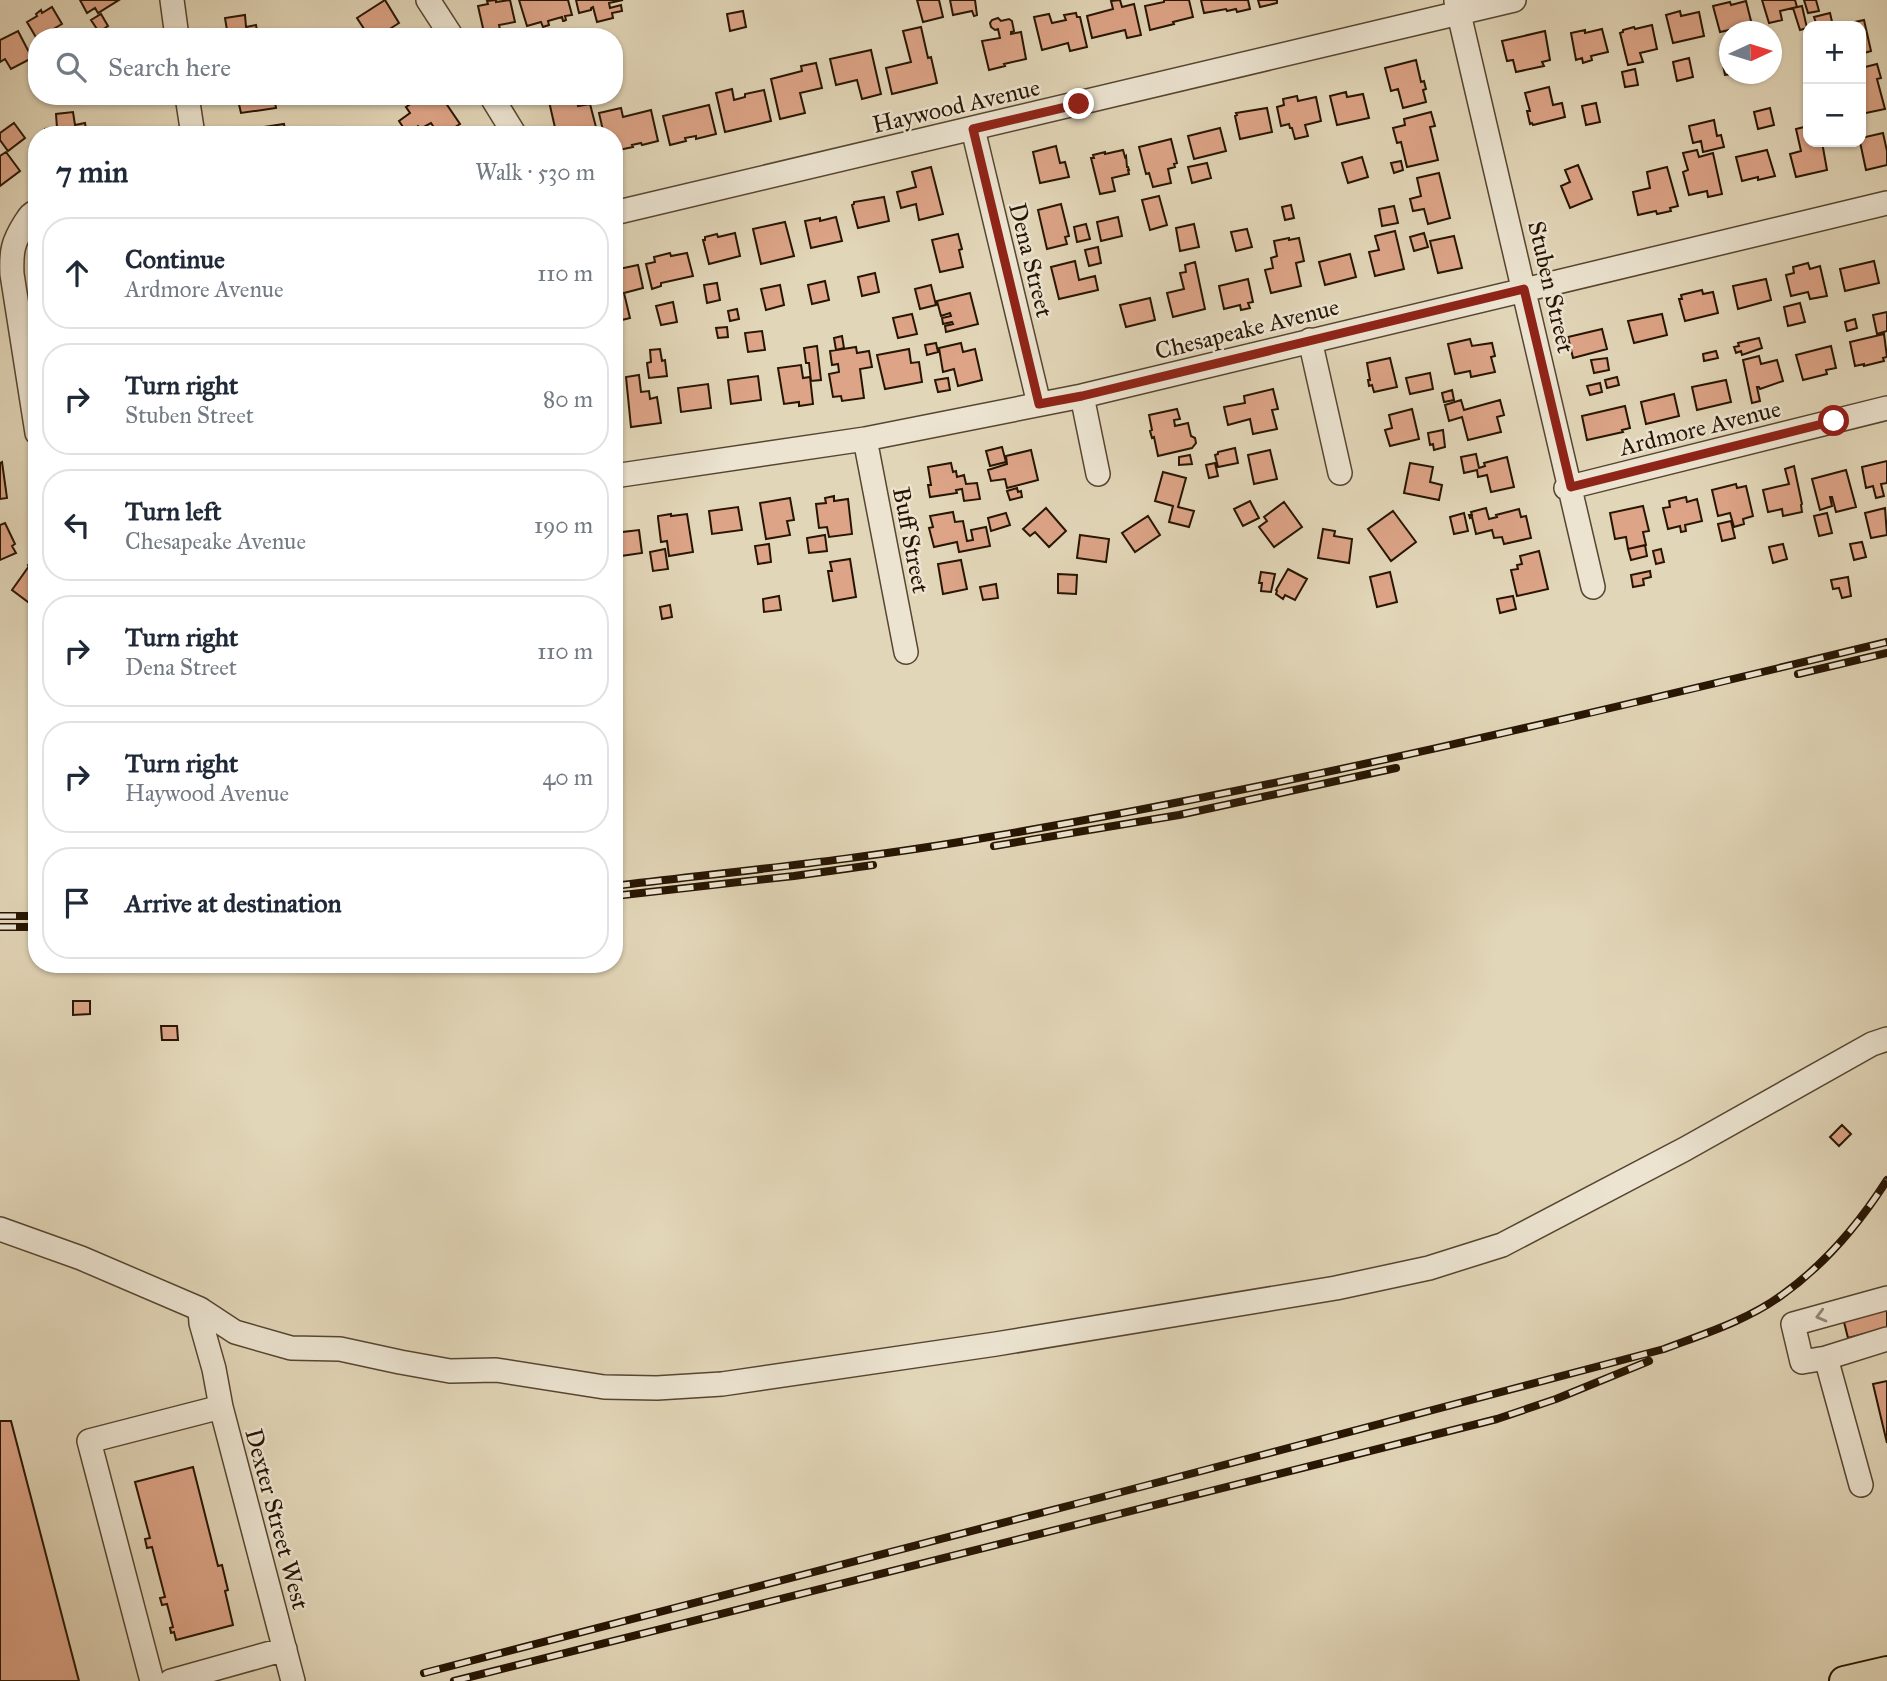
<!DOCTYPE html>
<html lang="en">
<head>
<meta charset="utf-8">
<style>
  body { margin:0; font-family:"IM FELL Great Primer",serif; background:#f6f6f7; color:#1f2937 }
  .controls { position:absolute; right:21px; top:21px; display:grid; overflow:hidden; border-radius:14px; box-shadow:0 2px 5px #0004 }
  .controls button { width:63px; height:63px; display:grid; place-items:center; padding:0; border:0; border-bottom:2px solid #e0e1e3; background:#fff; color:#1f2937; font:35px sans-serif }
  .compass { position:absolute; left:1719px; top:21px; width:63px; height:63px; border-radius:50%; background:#fff; box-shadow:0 2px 5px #0004; rotate:86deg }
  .stop { position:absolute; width:21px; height:21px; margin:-16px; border:5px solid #8f2418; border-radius:50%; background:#fff }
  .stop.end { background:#8f2418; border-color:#fff; box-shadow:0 2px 7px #0008 }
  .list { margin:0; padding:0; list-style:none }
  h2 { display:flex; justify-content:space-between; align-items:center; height:91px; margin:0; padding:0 28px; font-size:30px }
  h2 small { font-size:23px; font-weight:400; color:#747a83 }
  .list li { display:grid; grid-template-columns:46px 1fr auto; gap:21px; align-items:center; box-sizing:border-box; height:112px; margin:0 14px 14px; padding:0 14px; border:2px solid #e0e1e3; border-radius:28px }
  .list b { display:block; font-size:26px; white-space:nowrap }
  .list p { margin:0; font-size:23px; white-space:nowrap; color:#747a83 }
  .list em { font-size:23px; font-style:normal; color:#747a83 }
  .icon { flex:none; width:38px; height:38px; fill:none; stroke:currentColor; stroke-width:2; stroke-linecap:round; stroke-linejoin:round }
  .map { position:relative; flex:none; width:1887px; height:1681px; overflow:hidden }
  .search { position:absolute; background:#fff; box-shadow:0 2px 5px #0004; left:28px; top:28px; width:595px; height:77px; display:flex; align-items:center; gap:18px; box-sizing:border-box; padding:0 24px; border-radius:28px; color:#747a83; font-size:26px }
  .panel { position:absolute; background:#fff; box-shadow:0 2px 5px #0004; left:28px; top:126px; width:595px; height:847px; border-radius:28px }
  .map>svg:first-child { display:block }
  .building { fill:#dda487; stroke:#271502; stroke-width:2 }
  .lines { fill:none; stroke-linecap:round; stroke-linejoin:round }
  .minor-casing { stroke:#564530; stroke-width:26 }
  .major-casing { stroke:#271502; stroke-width:32 }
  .minor { stroke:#ece4d1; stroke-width:23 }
  .major { stroke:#e2d6b8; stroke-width:28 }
  .rail-casing { stroke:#271502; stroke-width:8 }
  .rail { stroke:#ece4d1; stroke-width:5; stroke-dasharray:16; stroke-linecap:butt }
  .oneway { stroke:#938774 }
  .route { stroke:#8f2418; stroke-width:9 }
  .labels { text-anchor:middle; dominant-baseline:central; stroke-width:5; stroke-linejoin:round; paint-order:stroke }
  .street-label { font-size:24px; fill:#271502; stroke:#ece4d1 }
</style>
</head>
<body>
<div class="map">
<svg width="1887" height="1681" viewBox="0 0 1887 1681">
  <rect width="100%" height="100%" fill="#e2d6b8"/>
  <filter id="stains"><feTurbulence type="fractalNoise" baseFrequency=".00286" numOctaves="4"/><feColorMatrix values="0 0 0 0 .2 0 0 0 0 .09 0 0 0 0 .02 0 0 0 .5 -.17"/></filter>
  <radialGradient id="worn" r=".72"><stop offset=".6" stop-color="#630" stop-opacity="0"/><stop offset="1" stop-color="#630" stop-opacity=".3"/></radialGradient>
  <!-- building -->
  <path class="building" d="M80 0H119L98 13 95 8 87 13Z
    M385 0 399 23 377 37H367L366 32 357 18Z
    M496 0V2L510 0 515 22 499 25 501 33 485 37 478 6 488 4 487 1Z
    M519 0H568L572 15 565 16 566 20 564 21H563L562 17 548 21 549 25 543 27 541 22 527 26Z
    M576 0H623L609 3 610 8 621 5 622 11 612 13 613 18 597 22 593 7 591 8V10L579 13Z
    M917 0H939L943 17 923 22Z
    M950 0H975L977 15 974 16 972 11 953 15Z
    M1120 0 1122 7 1134 4 1141 35 1127 38 1125 30 1092 38 1087 16 1113 9 1111 1Z
    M1164 0H1189L1193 17 1173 22 1174 24 1150 30 1145 6 1164 2Z
    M1201 0H1248L1250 9 1237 12 1236 9 1227 11 1226 9 1204 13Z
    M1258 0H1277V3L1260 7Z
    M1762 0H1795L1797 7 1780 11 1782 20 1769 23Z
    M1804 0H1816L1819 11 1808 13Z
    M1746 1 1752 25 1720 32 1713 6 1730 2 1731 5Z
    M1802 6 1807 28 1800 30 1793 8Z
    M52 7 62 24 50 31 52 34 48 37H37V39L27 22 37 16 36 14 41 10 42 13Z
    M743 11 746 27 730 31 727 14Z
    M1680 11 1681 16 1699 12 1704 36 1673 43 1666 15Z
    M1076 13 1077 17H1080L1087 47 1070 51 1068 43 1042 50 1034 17 1049 14 1052 23 1066 20 1064 15Z
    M1830 13 1833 26H1817L1814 17Z
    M101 14 108 26 99 32 91 20Z
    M245 15 246 27 256 25 258 37H222V32L227 30 225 18Z
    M998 18 1001 21 1009 19 1012 21 1014 31 1011 32V34L1021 32 1026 59 1004 64 1005 66 989 70 982 41 1000 38 998 29 995 30 991 27 990 23 992 20Z
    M1864 20 1871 51 1861 54V26L1841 25Z
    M1652 25 1657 49 1640 53 1643 62 1628 65 1620 33 1623 32V30L1634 27 1635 29Z
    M921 27 928 58 931 57 937 83 892 94 886 68 911 62 903 31Z
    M1602 29 1608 52 1591 56 1592 60 1583 63 1582 58 1576 60 1571 33 1585 30V33Z
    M18 31 32 58 11 69 5 59 0 62V40Z
    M1545 31 1550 60 1542 62 1544 66 1516 72 1513 60 1507 61 1502 41Z
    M871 50 881 94 862 99 857 80 836 85 830 59Z
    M1730 54V74H1732L1725 75 1721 56Z
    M1689 58 1693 77 1677 81 1673 62Z
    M1416 60 1421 82 1424 81 1426 89 1423 90 1426 102 1403 108 1398 89 1391 91 1385 68Z
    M816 63 822 88 800 93 805 113 780 119 771 79 802 71 801 66Z
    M1877 64 1881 78 1877 79 1885 109 1861 114V68Z
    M1635 69 1638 85 1625 87 1622 72Z
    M1549 87 1553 105 1562 103 1565 117 1533 125 1532 123 1530 124 1527 111H1530L1525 93Z
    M732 89 734 100 745 97V94L764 90 771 121 725 132 716 93Z
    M1346 92 1347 97 1363 94 1369 118 1337 125 1330 96Z
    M119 96H147V99L120 103Z
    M237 96H274L276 108 241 113Z
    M423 96H441L460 124 442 135H439L431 123 420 129 418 126 407 133 399 121 410 113 406 107Z
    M553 96H576L578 106 590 104 598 135H569L568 129 556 132 548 97Z
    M1297 96 1298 101 1316 97 1321 121 1305 125 1308 136 1295 139 1292 128H1290L1289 124 1281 126 1277 107 1284 105 1283 99Z
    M1596 103 1600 122 1586 125 1582 106Z
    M709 105 716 134 696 139V136L685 138 686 141 670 145 663 116Z
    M621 108 623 117 651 110 658 141 642 145 641 143 632 145 633 147 614 151V135H604L599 113Z
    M1267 108 1272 132 1240 139 1235 116 1237 115 1236 113Z
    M1770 108 1774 125 1758 129 1754 112Z
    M73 112 75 125 85 123 87 135H46L45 129 57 128 56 114Z
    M1431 112 1435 126 1430 127 1438 160 1407 167 1401 142 1397 143 1393 128 1405 125 1404 119Z
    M1714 120 1717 136 1721 135 1724 147 1703 152 1701 141 1693 143 1689 126Z
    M14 123 25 138 8 151 0 140V133Z
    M284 124 286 135H243V130Z
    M1808 126V142H1822L1827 170 1796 177 1790 154 1801 151 1796 129Z
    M1220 128 1226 151 1194 159 1188 136Z
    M141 129 142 135H117V132Z
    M1883 133 1887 151V165L1866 170 1860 142 1861 138Z
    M1171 139 1177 163 1174 164 1175 167 1168 169 1171 183 1153 187 1149 173 1146 174 1139 147Z
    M1056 146 1060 163 1065 162 1069 177 1040 183 1033 152Z
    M1123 150 1125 157 1126 156 1127 167H1128L1129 170H1128L1129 174 1112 178 1115 191 1100 194 1091 158H1094L1093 155 1105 152V154Z
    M1697 150 1699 157 1713 153 1722 194 1708 197 1707 191 1689 195 1683 172 1688 170 1683 153Z
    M1767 150 1775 176 1758 180V177L1742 181 1736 157Z
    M6 152 20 171 0 186V156Z
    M1362 157 1368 177 1348 183 1342 163Z
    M1401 161 1403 170 1394 173 1391 163Z
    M1207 163 1211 178 1192 183 1188 167Z
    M1578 165 1592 199 1570 208 1561 186 1570 182 1565 170Z
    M931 167 943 214 919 220 916 204 901 208 897 192 916 187 912 172Z
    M1667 167 1678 206 1670 208 1671 211 1657 214 1656 211 1638 215 1633 192 1650 188 1647 172Z
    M1439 173 1450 218 1428 224 1424 209 1413 211 1410 199 1421 196 1417 178Z
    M1159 196 1167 225 1150 230 1142 200Z
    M884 197 889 221 858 228 852 205 854 204V202Z
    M1061 204 1069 236 1065 237 1067 244 1047 249 1038 210Z
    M1291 205 1294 218 1285 220 1282 207Z
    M1394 206 1398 223 1382 226 1379 209Z
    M836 217 842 241 811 248 805 221 820 218V221Z
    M1118 217 1122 236 1101 241 1097 222Z
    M785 222 794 256 761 264 753 229Z
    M1086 224 1090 239 1077 242 1074 227Z
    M1194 224 1199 247 1180 251 1176 228Z
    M1247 229 1252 247 1236 251 1231 232Z
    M1395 231 1404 269 1375 276 1369 252 1379 250 1375 236Z
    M735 233 740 256 709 264 703 240H705V237L717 234 718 237Z
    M1424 233 1428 247 1414 251 1410 237Z
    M958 234 962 249 959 250 963 267 940 272 932 240Z
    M1454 236 1462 268 1438 273 1430 241Z
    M1289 238V240L1299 238 1304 261 1296 263 1301 286 1271 293 1265 270 1273 268 1271 258 1277 256 1274 241Z
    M1098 247 1101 263 1089 266 1085 250Z
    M670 253 671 256 687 253 693 276 661 283V286L652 289 646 264 655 262 654 257Z
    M1350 254 1356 277 1325 285 1319 262Z
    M1075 261 1079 280 1095 276 1098 290 1059 299 1051 267Z
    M1874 261 1879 283 1845 291 1840 269Z
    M1195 262 1205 309 1173 317 1167 293 1184 289 1180 273 1186 272 1185 265Z
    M1808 263 1810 269 1820 266 1827 296 1810 299 1808 292 1791 296 1786 275 1794 273 1793 267Z
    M638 265 643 288 624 293 630 318 618 321 614 307V270Z
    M875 273 879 292 862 296 858 277Z
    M1248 279 1253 302 1248 303 1250 308 1241 310 1240 305 1224 309 1219 286Z
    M1766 279 1771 300 1738 309 1733 286Z
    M825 281 829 300 812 304 808 285Z
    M717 283 720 300 707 303 704 285Z
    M780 285 784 305 766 310 761 289Z
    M931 285 936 305 920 309 915 289Z
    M1702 290 1703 294 1713 292 1718 313 1685 321 1679 299H1682L1681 295Z
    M970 293 978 324 946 332 945 326 953 324 952 322 943 324 942 318 951 316 950 313 941 316 937 301Z
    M1150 298 1155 320 1126 327 1120 305Z
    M673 302 677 322 661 325 656 306Z
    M1800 303 1805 322 1788 326 1784 307Z
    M737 309 739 319 730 321 728 311Z
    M1887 312V331L1877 334 1873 315Z
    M912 314 917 334 898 338 893 318Z
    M1662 314 1667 335 1634 343 1628 321Z
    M1855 319 1857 328 1847 331 1845 322Z
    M727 327 728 337 718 338 716 328Z
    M1602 329 1607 349 1573 358 1568 337Z
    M762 331 765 350 748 352 745 333Z
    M1884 334 1887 357 1883 358 1884 361 1864 366V364L1855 366 1850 342Z
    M842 336 844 348 836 350 834 338Z
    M1759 338 1762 348 1742 355 1741 351 1736 353 1734 347 1739 346 1738 343Z
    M1470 339 1472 346 1492 343 1495 356 1491 357 1495 372 1471 377 1470 371 1455 374 1448 344Z
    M936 343 938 352 927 355 925 345Z
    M961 343 963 352 975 349 982 380 958 386 954 369 943 372 939 348Z
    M817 346 821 380 811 381 809 363H806L804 348Z
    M1831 346 1836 368 1826 370 1827 374 1803 380 1796 355Z
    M856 347 857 353 869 351 872 367 860 369 864 398 842 401 841 396 833 397 829 374 839 372 838 364 832 365 830 351Z
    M660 349 662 361 665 360 667 376 649 378 647 363 651 362 650 350Z
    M909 349 911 363 919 362 922 382 885 389 877 355Z
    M1716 351 1718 358 1704 361 1703 354Z
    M1759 356 1761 364 1777 360 1783 381 1760 389 1759 387H1757L1760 401 1752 403 1743 360Z
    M1390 358 1397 387 1374 392 1372 385 1369 386 1368 380H1370L1367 363Z
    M1607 358 1609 370 1594 373 1591 360Z
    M801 365 803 378 810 377 813 404 799 406V402L784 404 778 368Z
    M1430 373 1433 389 1410 394 1406 378Z
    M639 375 641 392 649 391 650 399 657 397 661 423 631 427 626 377Z
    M758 376 761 400 731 404 728 380Z
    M1617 377 1619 385 1607 388 1605 380Z
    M614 378H616L619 396 616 397 618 412 614 413Z
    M948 378 950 390 938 392 935 380Z
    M1726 380 1731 402 1697 410 1692 387Z
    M1600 383 1602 392 1590 395 1587 386Z
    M708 384 711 408 681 412 678 388Z
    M1273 389 1278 409 1272 410 1277 429 1253 434 1250 419 1228 425 1224 407 1245 403 1244 396Z
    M1452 390 1454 400 1444 402 1442 393Z
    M1674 394 1679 416 1646 424 1641 402Z
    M1461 400 1464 410 1500 400 1504 415 1497 417 1501 432 1468 440 1462 417 1449 421 1445 405Z
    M1625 406 1630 428 1622 430 1623 432 1587 440 1582 416Z
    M1177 409 1180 419 1174 420 1175 426 1188 423 1191 436 1195 438 1196 443 1192 448 1158 456 1154 437 1152 438 1150 431 1152 430 1149 415Z
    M1412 409 1419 439 1390 446 1385 430 1392 428 1389 415Z
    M1443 430 1445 447 1434 450 1433 444 1430 445 1428 433Z
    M1002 447 1006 462 990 466 986 451Z
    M1235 448 1238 463 1218 467 1215 455 1218 454V452Z
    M1031 450 1038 480 1007 488 1005 479 991 481 988 470 1007 464 1006 456Z
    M1270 450 1277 479 1254 484 1248 455Z
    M1476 454 1479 468 1485 466 1484 463 1507 457 1514 487 1491 492 1487 475 1478 477 1477 470 1464 473 1461 457Z
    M1190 455 1192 464 1179 465V457Z
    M1887 461V483L1881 484 1884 496 1876 498 1873 486 1866 488 1862 467Z
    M2 462 7 498 0 499V463Z
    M951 463 953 472 956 471 957 477 964 475 966 484 977 483 980 499 964 501 962 489 956 490 957 493 930 497 928 485H931L928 467Z
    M1215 463 1218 476 1209 478 1206 465Z
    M1410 463 1433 467 1430 482 1442 485 1439 500 1404 493Z
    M1794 466 1802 504 1801 505 1802 512 1783 516 1782 509 1768 512 1763 490 1789 484 1785 469Z
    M1846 470 1856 507 1836 512 1832 497H1830L1832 506 1820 510 1812 479Z
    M1163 472 1186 478 1178 507 1194 511 1189 527 1169 522 1173 506 1155 501Z
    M1736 484 1737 488 1746 486 1753 516 1743 519 1744 524 1734 527 1730 513 1718 516 1712 490Z
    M1017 488 1018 492 1021 491 1022 497 1010 500 1007 491Z
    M834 496V501L848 499 852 534 829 537 827 527 819 528 816 504 826 503 825 498Z
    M1686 497 1687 502 1697 499 1702 521 1685 525 1686 531 1681 532 1680 526 1668 529 1663 508 1670 507 1669 501Z
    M790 498 794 520 787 521 790 535 766 539 760 503Z
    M1250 501 1259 518 1243 526 1234 509Z
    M1284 502 1302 527 1274 547 1259 527 1267 521 1264 517Z
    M1643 506 1649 531 1643 532 1646 545 1628 549 1626 537 1615 539 1610 513Z
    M738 507 742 530 712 534 709 511Z
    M1046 508 1066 531 1049 547 1035 532 1030 536 1023 529Z
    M1486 508 1489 519 1497 517 1496 515 1519 509 1521 517 1526 516 1531 538 1504 544 1502 537 1494 538 1492 530 1476 534 1472 517 1470 518 1469 515H1472L1471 512Z
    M1885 508 1887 535 1871 538 1865 513Z
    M1393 511 1416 542 1391 561 1368 529Z
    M953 512 955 522 963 521 967 541 973 540 971 530 986 527 990 546 959 552 957 542 934 547 929 528 933 527 930 516Z
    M1006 513 1010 525 991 531 988 518Z
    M1464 513 1468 531 1454 534 1450 517Z
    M1827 513 1832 533 1819 536 1814 516Z
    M671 514V516L687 514 693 552 669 556 667 541 661 542 658 518V516Z
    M1148 516 1160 535 1135 552 1122 533Z
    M1731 521 1735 538 1722 541 1718 524Z
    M5 523 15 544 12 546 16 553 0 560V525Z
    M1323 529 1335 531 1334 536 1352 539 1349 563 1318 558Z
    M639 530 642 553 614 557V533Z
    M825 535 827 551 809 553 807 538Z
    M1080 535 1109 539 1106 562 1077 558Z
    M1862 542 1866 557 1854 560 1850 544Z
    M769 544 771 562 758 564 755 546Z
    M1783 544 1787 559 1773 563 1769 547Z
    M1645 545 1647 556 1631 560 1628 549Z
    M665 549 668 569 653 571 650 552Z
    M1661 549 1664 562 1656 564 1653 551Z
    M1539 551 1548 589 1517 596 1511 570 1518 569 1517 565 1522 564 1520 556Z
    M32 559 36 561 37 559 36 608 12 590 29 566 28 565Z
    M850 559 856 597 833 601 828 571H832L830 562Z
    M961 560 967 589 943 594 938 564Z
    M1288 569 1307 579 1295 600 1285 595 1283 599 1276 594 1277 591 1276 590Z
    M1650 571 1651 577 1643 579 1644 585 1633 587 1631 575Z
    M1261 572 1275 574 1271 592 1261 591 1262 583H1259Z
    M1390 572 1397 602 1377 607 1370 577Z
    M1058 574 1077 575 1076 594 1058 593Z
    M1848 577 1851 596 1842 598 1839 588 1833 589 1831 580Z
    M996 584 998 598 983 600 980 587Z
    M779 596 781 610 764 612 763 599Z
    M1513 596 1516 609 1500 613 1497 599Z
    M670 605 672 617 662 619 660 607Z
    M37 615V634L34 637 31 635 32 632H30L33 623 30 621 32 616 36 617Z
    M73 1001H90V1014L73 1015Z
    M161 1026H177L178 1040H162Z
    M1842 1125 1851 1134 1839 1146 1830 1137Z
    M1887 1306V1328L1848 1338 1843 1318Z
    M1887 1381V1443L1873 1384Z
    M0 1421H11L79 1681H0Z
    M193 1467 218 1566 222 1565 228 1590 225 1591 233 1625 176 1640 174 1632 171 1633 170 1628 173 1627 167 1604 162 1605 160 1598 165 1597 152 1547 147 1548 145 1539 150 1538 135 1482Z"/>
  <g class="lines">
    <!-- minor casing -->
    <g class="minor-casing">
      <path id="minor" d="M172 0 177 37
        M428 0 452 37
        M1456 1 1593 587
        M187 96 193 135
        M491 96 515 135
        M973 129 1039 404
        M37 211C30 214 29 217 25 223 13 242 11 251 12 274L37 433
        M614 213 1514 0
        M1310 340 1340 473
        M1082 396 1098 474
        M865 439 906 652
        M614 476 865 439 1082 396 1887 203
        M1566 488 1887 408
        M0 1229 81 1258 200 1309 201 1323 214 1369 221 1407 293 1681
        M1887 1298 1793 1324 1802 1362 1826 1358 1887 1339
        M200 1309 235 1332 291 1348 340 1349 400 1362 450 1371 496 1370 604 1387 657 1388 722 1384 996 1344 1336 1288 1429 1268 1502 1245 1685 1149 1872 1044 1887 1039
        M1826 1358 1861 1485
        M152 1681 89 1441 221 1407
        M171 1681 285 1649"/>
    </g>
    <!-- major casing -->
    <g class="major-casing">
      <path id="major" d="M1844 1681 1887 1671"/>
    </g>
    <!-- minor -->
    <use href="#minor" class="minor"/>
    <!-- major -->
    <use href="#major" class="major"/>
    <!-- rail casing -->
    <g class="rail-casing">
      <path id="rail" d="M1798 674 1887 653
        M994 846 1179 815 1396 768
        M614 886C739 871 865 859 989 837 1291 786 1589 714 1887 642
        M614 896 794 876 873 865
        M0 916H37
        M0 927H37
        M424 1673 1091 1500 1664 1349C1704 1334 1748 1320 1782 1295 1824 1265 1859 1224 1887 1180
        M454 1681 1497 1419 1556 1399 1649 1361"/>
    </g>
    <!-- rail -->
    <use href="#rail" class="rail"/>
  </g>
  <!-- one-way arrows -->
  <defs><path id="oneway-chevron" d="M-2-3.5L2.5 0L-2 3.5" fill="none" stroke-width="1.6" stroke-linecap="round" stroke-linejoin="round" transform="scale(1.75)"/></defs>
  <use class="oneway" href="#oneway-chevron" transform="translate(1821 1316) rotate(165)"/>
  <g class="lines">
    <!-- route -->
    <path class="route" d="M1079 104 973 129 1039 404 1082 396 1524 289 1571 487 1834 421"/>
  </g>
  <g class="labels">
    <!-- street labels -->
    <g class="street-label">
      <text transform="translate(956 106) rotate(-13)">Haywood Avenue</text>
      <text transform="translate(1031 260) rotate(76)">Dena Street</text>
      <text transform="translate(1551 287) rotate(77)">Stuben Street</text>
      <text transform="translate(1247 329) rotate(-14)">Chesapeake Avenue</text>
      <text transform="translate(1700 428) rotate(-14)">Ardmore Avenue</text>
      <text transform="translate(911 540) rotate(79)">Buff Street</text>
      <text transform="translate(277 1519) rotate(75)">Dexter Street West</text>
    </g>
  </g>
  <rect width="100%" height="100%" filter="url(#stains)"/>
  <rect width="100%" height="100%" fill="url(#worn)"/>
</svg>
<div class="controls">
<button>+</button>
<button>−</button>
</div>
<svg class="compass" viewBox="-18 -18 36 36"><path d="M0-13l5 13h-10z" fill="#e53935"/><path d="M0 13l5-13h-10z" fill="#747a83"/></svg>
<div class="stop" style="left:1834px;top:421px"></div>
<div class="stop end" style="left:1079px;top:104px"></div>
<div class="search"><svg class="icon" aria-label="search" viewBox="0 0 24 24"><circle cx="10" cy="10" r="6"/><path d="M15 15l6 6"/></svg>Search here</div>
<section class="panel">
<h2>7 min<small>Walk · 530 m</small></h2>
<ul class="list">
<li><svg class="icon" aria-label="ahead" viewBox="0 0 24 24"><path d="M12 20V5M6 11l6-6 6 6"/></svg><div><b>Continue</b><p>Ardmore Avenue</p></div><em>110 m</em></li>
<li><svg class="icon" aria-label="right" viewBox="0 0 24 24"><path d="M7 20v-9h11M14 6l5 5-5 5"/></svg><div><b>Turn right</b><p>Stuben Street</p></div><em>80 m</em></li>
<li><svg class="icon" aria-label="left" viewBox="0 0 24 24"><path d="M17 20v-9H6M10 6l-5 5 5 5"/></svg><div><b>Turn left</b><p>Chesapeake Avenue</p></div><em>190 m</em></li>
<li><svg class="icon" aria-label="right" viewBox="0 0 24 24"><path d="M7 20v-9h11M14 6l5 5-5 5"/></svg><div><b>Turn right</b><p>Dena Street</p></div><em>110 m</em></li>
<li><svg class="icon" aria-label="right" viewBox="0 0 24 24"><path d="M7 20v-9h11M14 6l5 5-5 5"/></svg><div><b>Turn right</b><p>Haywood Avenue</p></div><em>40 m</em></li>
<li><svg class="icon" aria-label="arrive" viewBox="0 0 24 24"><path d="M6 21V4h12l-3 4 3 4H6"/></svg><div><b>Arrive at destination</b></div></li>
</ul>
</section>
</div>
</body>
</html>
